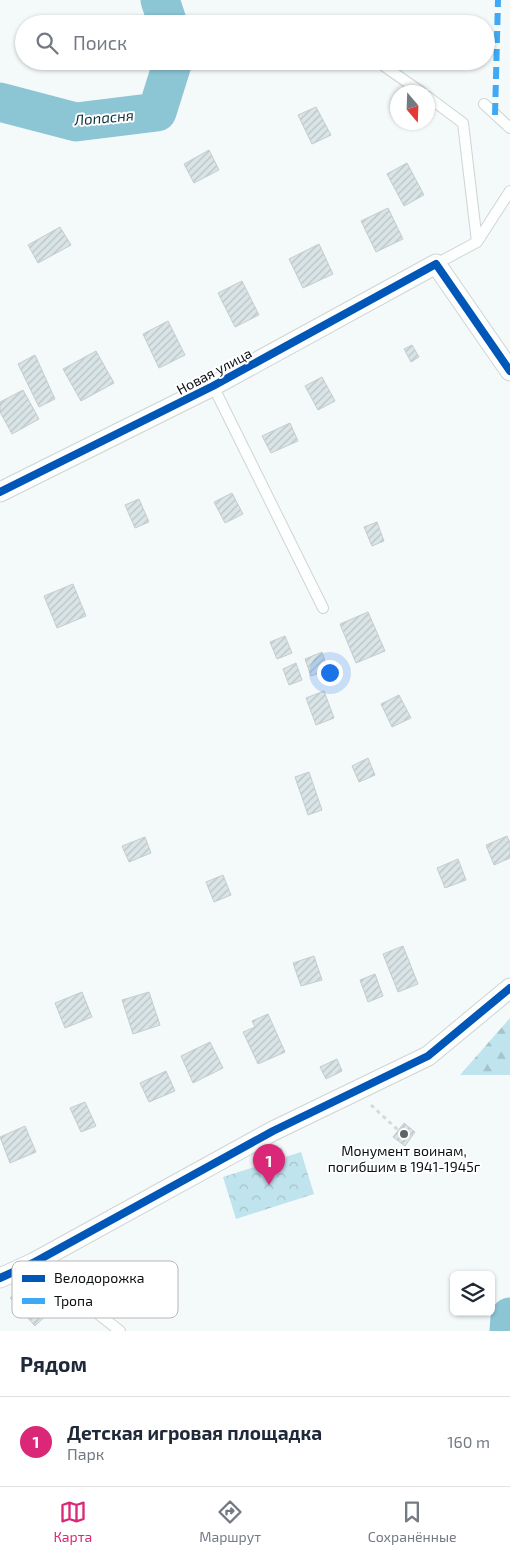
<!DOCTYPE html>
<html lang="ru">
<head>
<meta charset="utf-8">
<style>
  body { margin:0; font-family:"Exo 2",sans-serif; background:#f6f6f7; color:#1f2937 }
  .controls { position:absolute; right:15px; bottom:15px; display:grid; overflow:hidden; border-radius:8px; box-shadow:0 1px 4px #0004 }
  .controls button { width:45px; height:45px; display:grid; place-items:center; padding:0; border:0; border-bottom:1px solid #e0e1e3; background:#fff; color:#1f2937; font:25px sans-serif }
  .compass { position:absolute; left:390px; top:85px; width:45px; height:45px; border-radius:50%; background:#fff; box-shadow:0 1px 4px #0004; rotate:161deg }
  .you { position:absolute; left:329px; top:672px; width:18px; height:18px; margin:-12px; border:4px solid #fff; border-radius:50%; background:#1a73e8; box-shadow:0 0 0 8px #1a73e833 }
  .badge { display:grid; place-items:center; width:32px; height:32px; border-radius:50%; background:#db2777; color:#fff; font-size:16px; font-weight:700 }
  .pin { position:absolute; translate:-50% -41px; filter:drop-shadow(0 1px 2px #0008) }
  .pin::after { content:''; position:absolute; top:26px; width:18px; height:15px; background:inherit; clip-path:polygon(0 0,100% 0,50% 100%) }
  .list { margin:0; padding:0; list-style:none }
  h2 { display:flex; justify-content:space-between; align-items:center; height:65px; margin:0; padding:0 20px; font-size:21px }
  h2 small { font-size:16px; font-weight:400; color:#747a83 }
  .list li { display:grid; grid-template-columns:32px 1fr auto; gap:15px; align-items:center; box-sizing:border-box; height:90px; padding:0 20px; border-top:1px solid #e0e1e3 }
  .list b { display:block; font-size:19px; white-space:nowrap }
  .list p { margin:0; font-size:16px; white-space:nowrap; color:#747a83 }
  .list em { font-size:16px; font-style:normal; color:#747a83 }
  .icon { flex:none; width:28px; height:28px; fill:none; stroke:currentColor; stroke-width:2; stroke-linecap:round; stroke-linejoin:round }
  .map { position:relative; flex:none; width:510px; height:1331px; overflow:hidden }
  .search { position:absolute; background:#fff; box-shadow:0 1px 4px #0004; left:15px; right:15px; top:15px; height:55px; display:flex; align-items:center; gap:12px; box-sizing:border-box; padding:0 18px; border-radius:28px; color:#747a83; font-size:19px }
  .sheet { height:155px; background:#fff }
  nav { display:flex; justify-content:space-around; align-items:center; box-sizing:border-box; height:70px; border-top:1px solid #e0e1e3; background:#fff; font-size:14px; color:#747a83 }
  nav a { display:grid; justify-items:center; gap:2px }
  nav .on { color:#db2777 }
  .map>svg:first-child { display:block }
  .forest { fill:url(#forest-firs) }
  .park { fill:url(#park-crowns) }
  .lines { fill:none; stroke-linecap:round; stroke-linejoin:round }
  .river { stroke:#8cc5d4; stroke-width:39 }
  .building { fill:url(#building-hatch); stroke:#c7cccd }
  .service-casing { stroke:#d0d4d5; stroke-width:12 }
  .minor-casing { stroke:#d0d4d5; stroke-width:21 }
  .path { stroke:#d7d9da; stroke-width:3; stroke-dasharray:4 4; stroke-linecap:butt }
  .service { stroke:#fdfefe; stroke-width:10 }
  .minor { stroke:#fdfefe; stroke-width:19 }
  .quiet { stroke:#3fa9f5; stroke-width:6; stroke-dasharray:12 6; stroke-linecap:butt }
  .cycleway-casing { stroke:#fff; stroke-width:11 }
  .cycleway { stroke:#0057b8; stroke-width:8 }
  .poi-dot { fill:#5d6263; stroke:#fff; stroke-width:2 }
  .labels { text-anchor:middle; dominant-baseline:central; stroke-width:4; stroke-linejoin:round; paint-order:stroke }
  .street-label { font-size:14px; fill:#0b1011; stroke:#fff }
  .poi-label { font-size:14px; fill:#0b1011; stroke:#fff }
  .water-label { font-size:15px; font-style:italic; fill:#0e353e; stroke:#fff }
  .key { fill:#fff; stroke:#b6b7b8; stroke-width:1 }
  .key-label { font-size:14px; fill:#0b1011 }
</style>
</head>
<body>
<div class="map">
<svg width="510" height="1331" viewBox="0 0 510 1331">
  <defs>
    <pattern id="forest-firs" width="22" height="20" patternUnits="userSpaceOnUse" patternTransform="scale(1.25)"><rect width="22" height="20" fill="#c0e4ee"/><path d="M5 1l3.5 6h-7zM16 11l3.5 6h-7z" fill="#a4c3cb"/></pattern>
    <pattern id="park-crowns" width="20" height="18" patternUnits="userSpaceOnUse" patternTransform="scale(1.25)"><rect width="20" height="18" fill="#c0e4ee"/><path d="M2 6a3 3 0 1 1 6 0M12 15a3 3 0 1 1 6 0" fill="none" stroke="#a4c3cb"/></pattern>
    <pattern id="building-hatch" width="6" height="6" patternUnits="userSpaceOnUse" patternTransform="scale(1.25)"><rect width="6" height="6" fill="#d9e4e7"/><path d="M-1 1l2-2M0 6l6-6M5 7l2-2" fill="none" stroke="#b9c3c5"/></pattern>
  </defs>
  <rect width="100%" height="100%" fill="#f4f9fa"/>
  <!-- forest -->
  <path class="forest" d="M510 1018V1075H460Z"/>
  <!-- park -->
  <path class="park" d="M301 1152 314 1194 236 1219 223 1177Z"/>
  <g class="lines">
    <!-- river -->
    <path class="river" d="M160 0 168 24
      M0 102 76 122 157 112 173 61
      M509 1331 510 1317"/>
  </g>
  <!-- building -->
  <path class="building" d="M319 61H340L324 70Z
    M431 61H462V68L431 65Z
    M316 107 331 135 312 144 298 115Z
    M209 150 219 170 194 183 184 164Z
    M407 163 424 195 404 206 387 174Z
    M388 208 403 239 376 252 361 221Z
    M60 227 71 245 38 263 28 245Z
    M319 244 333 274 303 288 289 259Z
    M242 281 259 315 235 327 218 293Z
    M168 321 185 355 159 368 143 334Z
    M412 345 419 357 411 362 404 349Z
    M96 351 114 383 81 401 63 369Z
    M35 355 55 399 39 407 18 364Z
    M322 377 335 401 318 410 305 386Z
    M23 390 39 419 12 434 0 412V402Z
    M290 423 298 441 271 453 262 436Z
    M232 493 243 514 225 523 214 502Z
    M139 499 149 522 135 528 125 505Z
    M377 522 384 541 372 546 364 527Z
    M73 584 86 616 57 628 44 596Z
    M368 612 385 651 356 663 340 624Z
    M285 636 292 653 277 659 270 642Z
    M322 652 328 670 311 676 305 659Z
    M296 663 302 680 289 685 283 669Z
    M324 691 334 718 316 725 306 698Z
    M399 695 411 718 392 727 381 704Z
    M368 758 375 775 359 782 352 766Z
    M309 772 322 810 308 815 295 777Z
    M507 836 510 843V858L494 865 486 845Z
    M145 837 151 853 129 862 122 846Z
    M458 859 466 880 445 888 437 868Z
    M223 875 231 895 214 902 206 882Z
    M403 946 418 984 398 992 383 954Z
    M314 956 322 980 301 986 293 963Z
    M375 974 383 996 368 1002 360 980Z
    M82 992 92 1017 65 1028 55 1003Z
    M149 992 160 1025 133 1034 122 1000Z
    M268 1014 285 1052 258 1064 243 1032 255 1027 252 1021Z
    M210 1042 223 1068 193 1083 181 1056Z
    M337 1059 342 1071 326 1079 320 1067Z
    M166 1071 175 1091 149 1102 140 1083Z
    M85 1102 96 1126 81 1132 70 1108Z
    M404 1123 415 1132 405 1146 393 1137Z
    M25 1126 36 1152 10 1163 0 1137Z
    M32 1278 57 1305 35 1326 10 1298Z"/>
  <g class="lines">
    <!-- service casing -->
    <g class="service-casing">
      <path id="service" d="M377 61 421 92
        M428 97 463 123 477 242
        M484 104 510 128
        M436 264 477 242 510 191
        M213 386 323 608
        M33 1263 120 1331"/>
    </g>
    <!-- minor casing -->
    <g class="minor-casing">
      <path id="minor" d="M0 492 213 386 436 264 510 371
        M0 1278 33 1263 273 1131 428 1056 510 988"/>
    </g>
    <!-- path -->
    <path class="path" d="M371 1105 398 1130
      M280 1148 284 1157"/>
    <!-- service -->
    <use href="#service" class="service"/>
    <!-- minor -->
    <use href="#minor" class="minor"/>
    <!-- quiet -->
    <path class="quiet" d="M495 115 498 0"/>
    <!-- cycleway casing -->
    <g class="cycleway-casing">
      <path id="cycleway" d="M0 492 213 386 436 264 510 371
        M0 1278 33 1263 273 1131 428 1056 510 988"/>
    </g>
    <!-- cycleway -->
    <use href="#cycleway" class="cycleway"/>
  </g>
  <!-- markers -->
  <circle class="poi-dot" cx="404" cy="1134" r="5"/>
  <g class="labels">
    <!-- street labels -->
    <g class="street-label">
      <text transform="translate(214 371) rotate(-28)">Новая улица</text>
    </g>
    <!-- poi labels -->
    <g class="poi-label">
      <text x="404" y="1150">Монумент воинам,<tspan x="404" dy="16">погибшим в 1941-1945г</tspan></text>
    </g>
    <!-- water labels -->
    <g class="water-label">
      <text transform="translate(104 117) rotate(-5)">Лопасня</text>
    </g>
  </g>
  <!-- legend -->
  <rect x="12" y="1261" width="166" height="57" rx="8" class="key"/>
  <rect x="22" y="1275" width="23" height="7" fill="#0057b8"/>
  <rect x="22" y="1298" width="23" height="6" fill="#3fa9f5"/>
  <g class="key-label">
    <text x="54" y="1283">Велодорожка</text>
    <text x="54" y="1306">Тропа</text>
  </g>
</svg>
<div class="controls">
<button><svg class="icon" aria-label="layers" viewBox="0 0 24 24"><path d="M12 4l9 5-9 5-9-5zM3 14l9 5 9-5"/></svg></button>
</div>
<svg class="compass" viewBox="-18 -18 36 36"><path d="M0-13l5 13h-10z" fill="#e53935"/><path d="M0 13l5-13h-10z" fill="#747a83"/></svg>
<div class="you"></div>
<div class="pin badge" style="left:269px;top:1185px">1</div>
<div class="search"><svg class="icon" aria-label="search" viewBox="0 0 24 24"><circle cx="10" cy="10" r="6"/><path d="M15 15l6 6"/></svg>Поиск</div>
</div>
<section class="sheet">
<h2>Рядом<small></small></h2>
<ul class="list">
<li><span class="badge">1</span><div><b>Детская игровая площадка</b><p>Парк</p></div><em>160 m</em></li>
</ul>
</section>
<nav>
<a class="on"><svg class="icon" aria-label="map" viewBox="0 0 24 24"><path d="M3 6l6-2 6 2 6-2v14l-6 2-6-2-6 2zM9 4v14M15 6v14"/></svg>Карта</a>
<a><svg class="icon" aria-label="directions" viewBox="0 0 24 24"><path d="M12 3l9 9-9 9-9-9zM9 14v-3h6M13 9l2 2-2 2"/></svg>Маршрут</a>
<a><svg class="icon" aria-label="saved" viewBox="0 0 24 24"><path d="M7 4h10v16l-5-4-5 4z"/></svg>Сохранённые</a>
</nav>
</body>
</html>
